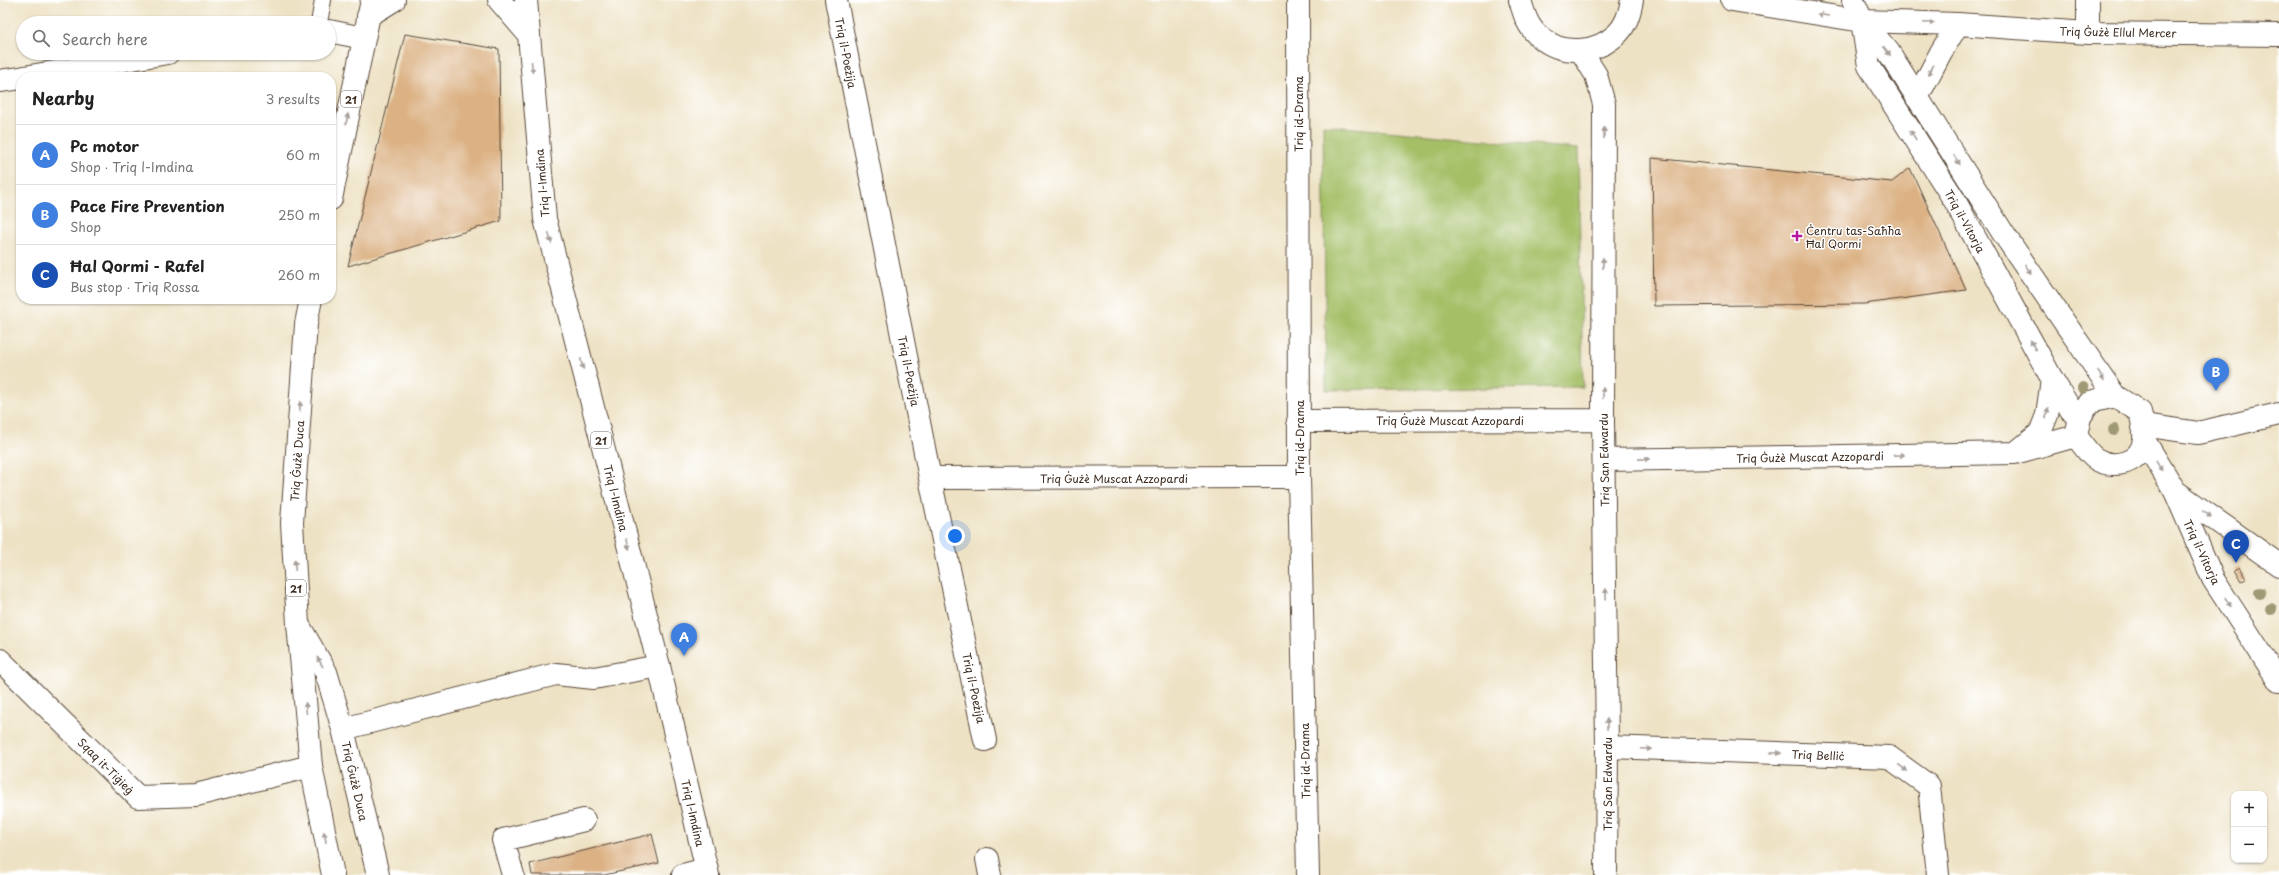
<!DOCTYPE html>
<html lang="en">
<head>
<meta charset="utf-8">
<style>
  body { margin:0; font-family:"Playpen Sans",sans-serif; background:#f6f6f6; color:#222 }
  .controls { position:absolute; right:12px; bottom:12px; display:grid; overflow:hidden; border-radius:8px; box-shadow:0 1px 3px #0004 }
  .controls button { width:36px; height:36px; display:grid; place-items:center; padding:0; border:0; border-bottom:1px solid #e0e0e0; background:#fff; color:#222; font:20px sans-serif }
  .you { position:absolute; left:955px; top:536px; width:14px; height:14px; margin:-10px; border:3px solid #fff; border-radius:50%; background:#1a73e8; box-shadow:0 0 0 6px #1a73e833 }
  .badge { display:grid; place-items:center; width:26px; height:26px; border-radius:50%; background:#2563eb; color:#fff; font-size:13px; font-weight:700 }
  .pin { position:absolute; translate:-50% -33px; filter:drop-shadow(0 1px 2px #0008) }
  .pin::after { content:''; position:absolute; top:21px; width:14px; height:12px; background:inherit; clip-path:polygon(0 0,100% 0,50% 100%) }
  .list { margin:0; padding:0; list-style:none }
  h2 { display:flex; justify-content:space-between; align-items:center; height:52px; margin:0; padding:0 16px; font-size:17px }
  h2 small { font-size:13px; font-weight:400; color:#767676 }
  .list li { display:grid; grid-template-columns:26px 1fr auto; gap:12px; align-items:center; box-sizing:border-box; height:60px; padding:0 16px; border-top:1px solid #e0e0e0 }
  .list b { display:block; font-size:15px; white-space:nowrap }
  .list p { margin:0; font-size:13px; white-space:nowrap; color:#767676 }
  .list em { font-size:13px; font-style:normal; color:#767676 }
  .icon { flex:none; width:22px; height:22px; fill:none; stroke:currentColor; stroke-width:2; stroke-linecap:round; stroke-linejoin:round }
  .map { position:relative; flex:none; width:2279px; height:875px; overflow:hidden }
  .search { position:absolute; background:#fff; box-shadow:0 1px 3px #0004; left:16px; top:16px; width:320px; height:44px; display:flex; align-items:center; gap:10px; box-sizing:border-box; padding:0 14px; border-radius:22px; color:#767676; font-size:15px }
  .panel { position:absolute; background:#fff; box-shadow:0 1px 3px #0004; left:16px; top:72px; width:320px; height:232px; border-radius:16px }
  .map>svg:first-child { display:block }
  .green { fill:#a4bf66; stroke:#707442 }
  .building { fill:#dcb285 }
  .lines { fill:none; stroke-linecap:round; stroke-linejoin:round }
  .lane-casing { stroke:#564637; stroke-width:18 }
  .street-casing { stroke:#564637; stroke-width:24 }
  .secondary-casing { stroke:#564637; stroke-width:24 }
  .highway-casing { stroke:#564637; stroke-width:24 }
  .lane { stroke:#fff; stroke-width:16 }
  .street { stroke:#fff; stroke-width:22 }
  .secondary { stroke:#fff; stroke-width:22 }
  .highway { stroke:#fff; stroke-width:22 }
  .tree { fill:#a09976 }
  .oneway { fill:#a79f9a }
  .poi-dot { fill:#b5179e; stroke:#fff; stroke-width:1.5 }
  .labels { text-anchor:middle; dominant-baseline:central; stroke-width:3; stroke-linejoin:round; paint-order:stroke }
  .shield { fill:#fff; stroke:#766a62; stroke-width:1 }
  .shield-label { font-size:10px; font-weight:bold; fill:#3b2a1e }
  .street-label { font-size:11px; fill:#3b2a1e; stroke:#fff }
  .poi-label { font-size:11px; fill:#3b2a1e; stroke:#fff; text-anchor:start }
</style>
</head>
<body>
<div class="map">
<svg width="2279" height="875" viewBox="0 0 2279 875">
  <rect width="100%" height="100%" fill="#fff"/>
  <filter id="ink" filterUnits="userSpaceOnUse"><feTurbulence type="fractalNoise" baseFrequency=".025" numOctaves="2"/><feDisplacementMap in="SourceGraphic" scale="8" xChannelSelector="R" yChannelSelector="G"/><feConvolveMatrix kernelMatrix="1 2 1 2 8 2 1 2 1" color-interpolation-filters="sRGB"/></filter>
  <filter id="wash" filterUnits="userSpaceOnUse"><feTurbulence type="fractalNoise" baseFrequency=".012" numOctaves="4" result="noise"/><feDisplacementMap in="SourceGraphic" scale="16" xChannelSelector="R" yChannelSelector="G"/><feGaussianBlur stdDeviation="0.9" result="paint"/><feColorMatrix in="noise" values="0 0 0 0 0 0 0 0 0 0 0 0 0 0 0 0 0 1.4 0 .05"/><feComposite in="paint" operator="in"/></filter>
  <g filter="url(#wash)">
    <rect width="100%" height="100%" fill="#eee2c4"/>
    <!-- green -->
    <path class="green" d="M1323 125 1578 149 1583 387 1326 390Z"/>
    <g id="blocks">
      <!-- building -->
      <path class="building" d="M405 34 499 49 501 221 348 266Z
        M1652 158 1892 182 1910 168 1966 290 1864 304 1654 306Z
        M2239 567 2246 579 2241 582 2234 570Z
        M652 834 659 863 604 875H532L530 864Z"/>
    </g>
  </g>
  <g filter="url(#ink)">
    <use href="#blocks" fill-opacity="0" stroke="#564637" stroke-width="1"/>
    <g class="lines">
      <!-- lane casing -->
      <g class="lane-casing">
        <path id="lane" d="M319 23 323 0"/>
      </g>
      <!-- street casing -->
      <g class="street-casing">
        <path id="street" d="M836 0 930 478 985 740
          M1298 0 1299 477 1308 875
          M1520 0C1524 14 1528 28 1540 37 1562 56 1597 54 1618 33 1627 24 1630 12 1632 0
          M1732 0 1862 21 1958 24 2088 33 2279 35
          M329 31 363 38
          M2088 33V0
          M1581 51 1596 75 1604 104 1603 420 1607 747 1606 875
          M24 77 168 53
          M0 81 21 78
          M1917 98 1941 52 1958 24
          M1298 421 1603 420
          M2143 425 2198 433 2279 414
          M2019 450 2040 433 2047 415 2052 379
          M1605 460 2015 453 2076 436
          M930 478 1299 477
          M2175 491 2279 565
          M298 624 326 672 343 729 378 875
          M0 660 138 797 196 795 311 766
          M343 729 556 674 594 678 659 666
          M1607 747 1889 757 1929 786 1938 875
          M987 859 990 875
          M513 875 503 840 584 820
          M683 875 707 869"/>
      </g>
      <!-- secondary casing -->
      <g class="secondary-casing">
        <path id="secondary" d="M1853 0 1862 21 1869 66 1955 201 2052 379 2071 410 2080 417
          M1862 21 1888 51 2003 233 2115 396 2140 412C2142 421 2145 431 2144 440 2141 463 2114 470 2096 459 2088 454 2082 443 2076 436L2080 417 2090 402 2115 396
          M2144 440 2175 491 2213 579 2279 681"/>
      </g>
      <!-- highway casing -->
      <g class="highway-casing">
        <path id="highway" d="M499 0 529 35
          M526 0 545 219 659 666 708 875
          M368 16 394 0
          M331 199 372 0
          M311 299 306 324 292 523 298 624 311 766 333 875"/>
      </g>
      <!-- lane -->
      <use href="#lane" class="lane"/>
      <!-- street -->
      <use href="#street" class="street"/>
      <!-- secondary -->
      <use href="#secondary" class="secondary"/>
      <!-- highway -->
      <use href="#highway" class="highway"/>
    </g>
    <!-- trees -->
    <g class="tree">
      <circle cx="2083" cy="388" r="6"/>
      <circle cx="2114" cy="430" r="6"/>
      <circle cx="2260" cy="593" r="6"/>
      <circle cx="2271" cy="609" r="6"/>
    </g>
    <!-- one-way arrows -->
    <defs><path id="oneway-solid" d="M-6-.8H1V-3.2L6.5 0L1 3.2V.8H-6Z"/></defs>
    <g class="oneway">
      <use href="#oneway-solid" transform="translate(1823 15) rotate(-171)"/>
      <use href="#oneway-solid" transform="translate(1929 23) rotate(2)"/>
      <use href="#oneway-solid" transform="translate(1887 51) rotate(53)"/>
      <use href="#oneway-solid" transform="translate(532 67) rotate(85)"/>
      <use href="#oneway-solid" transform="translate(1931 70) rotate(118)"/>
      <use href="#oneway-solid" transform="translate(347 119) rotate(-79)"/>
      <use href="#oneway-solid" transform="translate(1604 133) rotate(-90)"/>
      <use href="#oneway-solid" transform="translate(1913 135) rotate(-123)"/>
      <use href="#oneway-solid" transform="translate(1957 160) rotate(57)"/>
      <use href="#oneway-solid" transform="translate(550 238) rotate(76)"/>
      <use href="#oneway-solid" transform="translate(1603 263) rotate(-90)"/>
      <use href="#oneway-solid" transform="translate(2028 269) rotate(56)"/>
      <use href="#oneway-solid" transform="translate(2033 345) rotate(-118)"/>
      <use href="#oneway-solid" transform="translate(582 364) rotate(76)"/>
      <use href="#oneway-solid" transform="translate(2101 376) rotate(56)"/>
      <use href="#oneway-solid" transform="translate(1603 393) rotate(-90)"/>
      <use href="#oneway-solid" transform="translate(300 407) rotate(-86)"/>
      <use href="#oneway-solid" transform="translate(2047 413) rotate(-77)"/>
      <use href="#oneway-solid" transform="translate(1899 455) rotate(-1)"/>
      <use href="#oneway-solid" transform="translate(1644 459) rotate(-1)"/>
      <use href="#oneway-solid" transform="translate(2159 466) rotate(59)"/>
      <use href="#oneway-solid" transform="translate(2207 514) rotate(35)"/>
      <use href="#oneway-solid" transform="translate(628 544) rotate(76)"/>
      <use href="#oneway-solid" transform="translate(295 565) rotate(-93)"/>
      <use href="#oneway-solid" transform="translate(1606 594) rotate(-91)"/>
      <use href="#oneway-solid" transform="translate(2228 602) rotate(57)"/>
      <use href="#oneway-solid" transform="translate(320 662) rotate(-120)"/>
      <use href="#oneway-solid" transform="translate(306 708) rotate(-95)"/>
      <use href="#oneway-solid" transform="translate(1607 724) rotate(-91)"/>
      <use href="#oneway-solid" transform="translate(1646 749) rotate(2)"/>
      <use href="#oneway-solid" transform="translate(1776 753) rotate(2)"/>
      <use href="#oneway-solid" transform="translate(1903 768) rotate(36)"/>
      <use href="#oneway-solid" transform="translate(325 837) rotate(-101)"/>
    </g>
  </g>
  <!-- markers -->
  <path class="poi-dot" d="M1795 230h4v4h4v4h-4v4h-4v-4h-4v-4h4z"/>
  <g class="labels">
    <!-- shield labels -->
    <g class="shield">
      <rect x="341" y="91" width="20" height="16" rx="3"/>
      <rect x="591" y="432" width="20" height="16" rx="3"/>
      <rect x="286" y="580" width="20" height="16" rx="3"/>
    </g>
    <g class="shield-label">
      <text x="351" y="99">21</text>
      <text x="601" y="440">21</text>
      <text x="296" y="588">21</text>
    </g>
    <!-- street labels -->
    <g class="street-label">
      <text transform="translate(2118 32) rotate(1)">Triq Ġużè Ellul Mercer</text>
      <text transform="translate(846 53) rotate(79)">Triq il-Poeżija</text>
      <text transform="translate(1298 114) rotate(-90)">Triq id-Drama</text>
      <text transform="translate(542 183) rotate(-95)">Triq l-Imdina</text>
      <text transform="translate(1965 221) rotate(61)">Triq il-Vitorja</text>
      <text transform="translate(909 371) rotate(79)">Triq il-Poeżija</text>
      <text x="1450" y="420">Triq Ġużè Muscat Azzopardi</text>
      <text transform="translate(1299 438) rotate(-90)">Triq id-Drama</text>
      <text transform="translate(1810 457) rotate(-1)">Triq Ġużè Muscat Azzopardi</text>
      <text transform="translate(1604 460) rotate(-91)">Triq San Edwardu</text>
      <text transform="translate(297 461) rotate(-86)">Triq Ġużè Duca</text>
      <text x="1114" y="478">Triq Ġużè Muscat Azzopardi</text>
      <text transform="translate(616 498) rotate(76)">Triq l-Imdina</text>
      <text transform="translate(2202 552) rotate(65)">Triq il-Vitorja</text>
      <text transform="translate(974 688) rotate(78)">Triq il-Poeżija</text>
      <text transform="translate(1818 755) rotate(2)">Triq Belliċ</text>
      <text transform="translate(1305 761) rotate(-91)">Triq id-Drama</text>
      <text transform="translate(106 766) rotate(45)">Sqaq it-Tiġieġ</text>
      <text transform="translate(355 781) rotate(77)">Triq Ġużè Duca</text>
      <text transform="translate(1607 784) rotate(-90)">Triq San Edwardu</text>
      <text transform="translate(693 813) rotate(77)">Triq l-Imdina</text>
    </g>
    <!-- poi labels -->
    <g class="poi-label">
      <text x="1806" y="230">Ċentru tas-Saħħa<tspan x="1806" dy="13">Ħal Qormi</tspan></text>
    </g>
  </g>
</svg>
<div class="controls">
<button>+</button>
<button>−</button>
</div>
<div class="you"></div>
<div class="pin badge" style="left:684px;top:656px;background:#3f7fe0">A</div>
<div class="pin badge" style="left:2216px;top:391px;background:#3f7fe0">B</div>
<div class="pin badge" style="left:2236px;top:563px;background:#1a4fb4">C</div>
<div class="search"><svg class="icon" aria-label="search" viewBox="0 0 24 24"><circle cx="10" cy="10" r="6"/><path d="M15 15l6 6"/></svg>Search here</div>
<section class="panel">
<h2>Nearby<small>3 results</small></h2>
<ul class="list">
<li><span class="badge" style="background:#3f7fe0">A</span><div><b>Pc motor</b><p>Shop · Triq l-Imdina</p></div><em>60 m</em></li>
<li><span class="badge" style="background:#3f7fe0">B</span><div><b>Pace Fire Prevention</b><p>Shop</p></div><em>250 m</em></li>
<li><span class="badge" style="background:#1a4fb4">C</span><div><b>Ħal Qormi - Rafel</b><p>Bus stop · Triq Rossa</p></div><em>260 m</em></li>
</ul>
</section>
</div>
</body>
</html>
